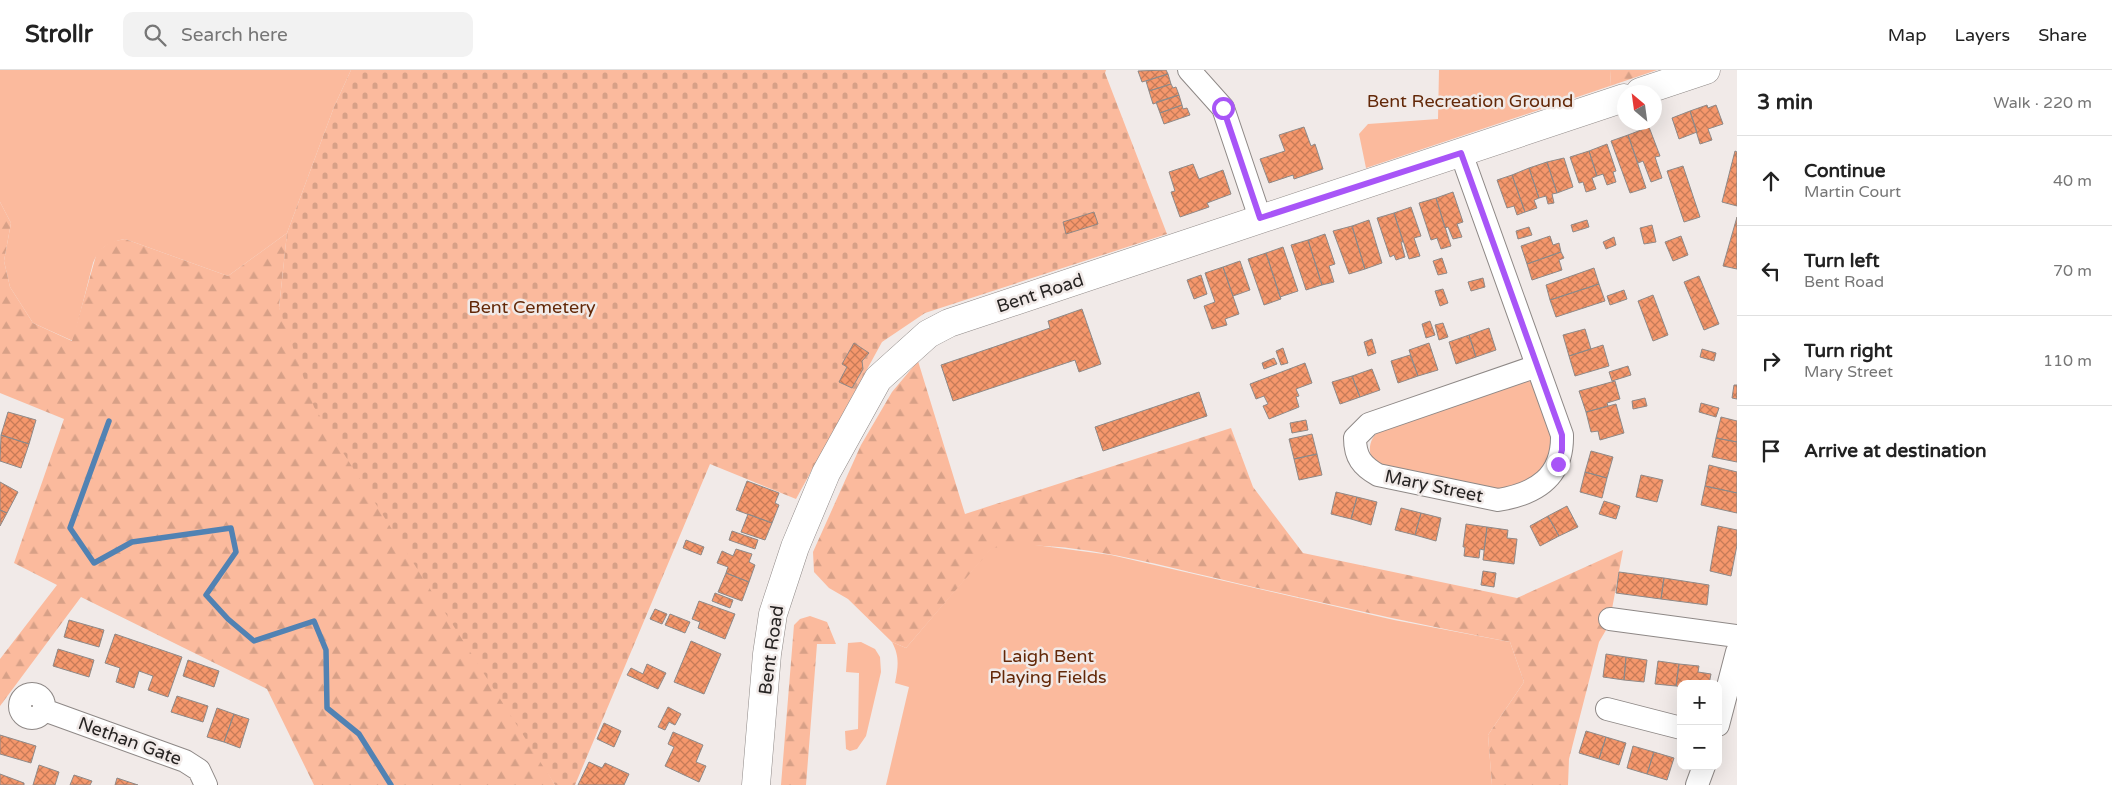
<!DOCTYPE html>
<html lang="en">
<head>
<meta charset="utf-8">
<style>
  body { margin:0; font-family:"Varela Round",sans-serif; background:#f2f2f2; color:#222 }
  .controls { position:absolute; right:15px; bottom:15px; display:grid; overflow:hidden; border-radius:10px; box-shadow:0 5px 20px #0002 }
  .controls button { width:45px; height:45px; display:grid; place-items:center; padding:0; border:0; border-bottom:1px solid #e0e0e0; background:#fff; color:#222; font:25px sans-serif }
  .compass { position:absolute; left:1617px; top:15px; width:45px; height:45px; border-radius:50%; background:#fff; box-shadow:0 5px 20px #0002; rotate:331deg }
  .stop { position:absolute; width:15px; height:15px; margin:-11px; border:4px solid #a855f7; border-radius:50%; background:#fff }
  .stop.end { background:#a855f7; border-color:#fff; box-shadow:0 1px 5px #0008 }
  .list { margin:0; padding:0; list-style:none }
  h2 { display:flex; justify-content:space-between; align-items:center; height:65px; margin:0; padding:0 20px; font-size:21px }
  h2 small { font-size:16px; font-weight:400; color:#767676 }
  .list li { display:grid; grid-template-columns:32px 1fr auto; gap:15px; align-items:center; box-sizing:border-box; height:90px; padding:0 20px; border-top:1px solid #e0e0e0 }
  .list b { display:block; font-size:19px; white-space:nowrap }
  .list p { margin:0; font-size:16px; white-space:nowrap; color:#767676 }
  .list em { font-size:16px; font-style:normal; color:#767676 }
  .icon { flex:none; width:28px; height:28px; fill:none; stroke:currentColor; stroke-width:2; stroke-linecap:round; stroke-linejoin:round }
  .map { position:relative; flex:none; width:1737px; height:715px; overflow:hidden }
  header { display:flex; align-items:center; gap:30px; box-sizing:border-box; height:70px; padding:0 25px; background:#fff; border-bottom:1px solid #e0e0e0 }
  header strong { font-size:24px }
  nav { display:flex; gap:28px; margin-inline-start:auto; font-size:18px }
  .search { width:350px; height:45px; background:#f2f2f2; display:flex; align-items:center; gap:12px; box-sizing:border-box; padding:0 18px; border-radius:10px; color:#767676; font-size:19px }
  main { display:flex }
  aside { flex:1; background:#fff }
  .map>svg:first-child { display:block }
  .green { fill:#fbba9d }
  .forest { fill:url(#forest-firs) }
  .cemetery { fill:url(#cemetery-stones) }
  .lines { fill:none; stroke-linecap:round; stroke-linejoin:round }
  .stream { stroke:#5182b3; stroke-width:5.5 }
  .building { fill:url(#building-cross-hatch); stroke:#8f8987 }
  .minor-casing { stroke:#8e8886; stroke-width:24 }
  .tertiary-casing { stroke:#8e8886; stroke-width:29 }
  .minor { stroke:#fff; stroke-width:22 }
  .tertiary { stroke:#fff; stroke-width:28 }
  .route { stroke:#a855f7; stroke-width:6 }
  .labels { text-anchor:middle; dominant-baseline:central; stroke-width:5; stroke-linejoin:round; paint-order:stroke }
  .park-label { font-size:18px; fill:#632808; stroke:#f1eae8 }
  .street-label { font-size:18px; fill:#272423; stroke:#f1eae8 }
</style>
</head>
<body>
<header>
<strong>Strollr</strong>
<div class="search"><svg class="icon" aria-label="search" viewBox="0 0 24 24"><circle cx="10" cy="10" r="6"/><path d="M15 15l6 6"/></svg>Search here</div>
<nav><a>Map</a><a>Layers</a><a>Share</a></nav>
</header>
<main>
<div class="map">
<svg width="1737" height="715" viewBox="0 0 1737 715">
  <defs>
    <pattern id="forest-firs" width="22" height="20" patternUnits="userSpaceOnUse" patternTransform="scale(1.25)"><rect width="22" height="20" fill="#fbba9d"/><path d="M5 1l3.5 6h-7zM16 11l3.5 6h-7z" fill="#d7a087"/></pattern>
    <pattern id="cemetery-stones" width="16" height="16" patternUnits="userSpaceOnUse" patternTransform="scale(1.25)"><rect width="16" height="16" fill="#fbba9d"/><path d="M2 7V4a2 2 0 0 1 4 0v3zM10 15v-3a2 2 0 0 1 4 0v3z" fill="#d7a087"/></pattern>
    <pattern id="building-cross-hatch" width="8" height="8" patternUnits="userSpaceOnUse" patternTransform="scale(1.25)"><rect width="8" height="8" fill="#f5976c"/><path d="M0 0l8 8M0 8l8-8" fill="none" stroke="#c67b58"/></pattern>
  </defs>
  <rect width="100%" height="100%" fill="#f1eae8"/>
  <!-- green -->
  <path class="green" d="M0 0H351L334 37 287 163 228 206 125 169C109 172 99 177 93 193L73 271 33 253 10 217 4 191 11 153 0 132Z
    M1439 0H1611L1610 16 1366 98 1359 64 1368 54 1438 49Z
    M1527 310 1533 313 1553 361 1550 389 1536 409 1502 421 1388 402 1371 387C1368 376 1371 367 1380 360Z
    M1020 473 1111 485 1394 550 1510 572 1524 612 1488 665 1492 715H886L909 617 895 613C898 597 900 587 892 572L906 578 992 477Z
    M861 572 875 579 880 587 881 602 866 666 857 679 850 681 846 679 845 661 858 659 859 603 846 602 848 573Z"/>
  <!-- forest -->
  <path class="forest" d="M1611 0H1657L1610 16Z
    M0 132 11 153 4 191 10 217 33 253 72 271 97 182 110 172 125 169 228 206 287 163 279 238 555 715H314L267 619 81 527 0 636V589L57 515 14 493 64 349 0 323Z
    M918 291 965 444 1231 358 1253 417 1303 483 1517 528 1623 480 1609 555 1599 572 1569 689 1568 715H1492L1488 665 1524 612 1510 572C1415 554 1321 533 1228 511 1157 495 1064 467 992 478L906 578 892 572 848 529 829 518 814 502 813 482 861 375 892 322Z
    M810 546 827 552 836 574H817L806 715H781L794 555 800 549Z"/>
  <!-- cemetery -->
  <path class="cemetery" d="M351 0H1106L1105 3 1167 164 925 243 882 272 796 429 710 394 575 715H555L314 337 279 238 287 163 334 37Z"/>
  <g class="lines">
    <!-- stream -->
    <path class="stream" d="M109 351 70 458 94 493 132 472 231 458 236 482 206 525 228 549 254 571 314 551 326 580 327 638 359 664 391 715"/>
  </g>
  <!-- building -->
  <path class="building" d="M1166 0 1168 4 1142 12 1138 1Z
    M1168 4 1171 14 1149 21 1146 11Z
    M1171 14 1173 18 1176 17 1179 25 1153 34 1149 21Z
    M1179 25 1182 35 1160 43 1156 32Z
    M1182 35 1183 39 1187 38 1190 45 1164 54 1160 43Z
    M1707 35 1708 38 1716 35 1723 54 1708 59 1712 70 1700 74 1690 41Z
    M1690 41 1697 62 1679 69 1672 48Z
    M1304 57 1311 76 1315 74 1323 99 1294 109 1293 105 1269 113 1260 89 1285 81 1279 65Z
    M1649 57 1660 86 1655 87 1662 108 1651 112 1643 91 1638 93 1628 65Z
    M1628 65 1646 118 1630 123 1611 71Z
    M1607 74 1616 101 1613 102 1616 112 1607 115 1603 104 1597 106 1589 81Z
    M1589 81 1597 106 1592 108 1596 119 1586 122 1583 112 1579 113 1570 87Z
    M1735 81 1737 82V136L1722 132Z
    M1564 88 1573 117 1557 123 1547 92Z
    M1547 92 1557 123 1552 124 1554 133 1548 134 1546 126 1539 128 1529 98Z
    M1193 94 1199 109 1223 100 1231 124 1207 133 1209 137 1180 147 1171 122 1175 121 1169 102Z
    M1683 96 1700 147 1684 152 1667 101Z
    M1529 98 1539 128 1534 130 1537 138 1525 142 1512 105Z
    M1512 105 1525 142 1517 145 1514 136 1507 138 1497 110Z
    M1453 122 1463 152 1457 154 1462 167 1453 169 1448 157 1445 158 1436 128Z
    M1436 128 1451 176 1441 179 1437 168 1431 170 1419 133Z
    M1411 137 1421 166 1414 168 1420 186 1409 189 1394 143Z
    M1094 142 1098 154 1066 164 1063 152Z
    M1394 143 1403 172H1401L1405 187 1396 190 1394 185 1390 187 1377 148Z
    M1737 147V199L1723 196Z
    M1369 150 1382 193 1365 199 1352 156Z
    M1587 150 1589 157 1573 162 1571 155Z
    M1652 155 1656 172 1644 174 1640 158Z
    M1352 156 1365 199 1349 204 1333 161Z
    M1529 157 1532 165 1518 169 1516 161Z
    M1325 164 1335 194 1329 196 1334 212 1322 215 1308 170Z
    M1550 166 1553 175 1559 173 1561 182 1527 194 1521 176Z
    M1681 166 1688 185 1673 191 1665 172Z
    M1614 167 1616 175 1606 179 1603 172Z
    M1308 170 1322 215 1306 220 1291 175Z
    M1283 177 1298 221 1280 227 1266 183Z
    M1561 182 1564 188 1559 190 1562 200 1532 210 1527 194Z
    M1266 183 1281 229 1264 235 1248 189Z
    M1442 188 1447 203 1438 205 1433 191Z
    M1240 191 1250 220 1233 226 1223 197Z
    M1223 197 1239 244 1225 249 1227 255 1212 259 1204 236 1215 232 1205 203Z
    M1594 198 1599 214 1550 230 1546 215Z
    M1201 205 1207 224 1194 229 1187 210Z
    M1699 206 1719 254 1704 260 1684 212Z
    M1483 208 1485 217 1471 221 1468 212Z
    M1599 214 1605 231 1556 247 1550 230Z
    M1443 219 1448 233 1440 236 1435 221Z
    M1624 220 1627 229 1610 235 1607 226Z
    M1653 225 1668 265 1653 271 1638 231Z
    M1082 239 1101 294 1079 302 1075 290 953 331 941 295 1050 258 1048 251Z
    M1430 251 1435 265 1426 268 1422 254Z
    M1443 253 1448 267 1439 270 1435 255Z
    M1489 258 1496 280 1476 287 1469 265Z
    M1585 259 1591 279 1569 286 1563 265Z
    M1469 265 1476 287 1456 294 1449 272Z
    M1372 269 1376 283 1368 286 1364 272Z
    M854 273 869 283 862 291 863 299 852 318 839 312 847 297 842 294Z
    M1429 273 1438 300 1418 306 1409 280Z
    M1603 275 1609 296 1575 306 1569 286Z
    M1283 278 1288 293 1281 295 1276 281Z
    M1702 279 1716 283 1714 291 1700 287Z
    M1410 285 1418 306 1398 313 1391 291Z
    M1274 288 1277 294 1264 299 1262 293Z
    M1305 293 1312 313 1296 319 1299 326 1296 327 1299 337 1269 349 1263 336 1268 334 1264 326 1256 329 1250 314Z
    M1628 296 1631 305 1612 311 1609 302Z
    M1372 299 1380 320 1360 327 1352 306Z
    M1352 306 1360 327 1340 334 1332 312Z
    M1615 311 1620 329 1607 333 1608 336 1586 342 1579 321Z
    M1734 315H1737V329L1732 328Z
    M1199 322 1207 346 1103 381 1095 357Z
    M1645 328 1647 336 1633 339 1632 331Z
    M1701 333 1719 338 1716 347 1699 342Z
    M1616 334 1624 363 1600 370 1598 361 1591 362 1586 342Z
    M8 342 36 350 29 374 1 365Z
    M1721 347 1737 351V372L1716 368Z
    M1306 350 1308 360 1292 363 1290 353Z
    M1312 364 1317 384 1294 389 1289 369Z
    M1 365 29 374 21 398 0 391Z
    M1716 368 1737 372V392L1712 387Z
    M1591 381 1613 387 1607 408 1585 402Z
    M1317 384 1322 405 1299 410 1294 389Z
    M1709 395 1737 402V423L1705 416Z
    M1585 402 1607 408 1602 428 1580 422Z
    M1641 405 1663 410 1657 432 1636 427Z
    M747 411 779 423 775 433 779 435 772 453 736 440Z
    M0 412 18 422 7 443 0 440Z
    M1705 416 1737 423V443L1701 435Z
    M1336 422 1357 427 1351 449 1331 444Z
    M1357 427 1377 432 1371 455 1351 449Z
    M1604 431 1620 436 1616 449 1599 444Z
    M1567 436 1578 457 1559 466 1548 446Z
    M1401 438 1421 443 1415 465 1395 460Z
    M0 440 7 443 0 456Z
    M1421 443 1441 448 1436 471 1415 465Z
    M748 444 772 453 765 470 741 462Z
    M1548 446 1559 466 1540 476 1530 456Z
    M1466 454 1487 457 1484 480 1480 479 1479 488 1464 486 1465 477H1463Z
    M1718 456 1737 460V475L1731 506 1710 501Z
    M1487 457 1508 460 1507 468 1517 469 1514 494 1483 490Z
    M732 461 758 470 755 479 729 470Z
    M686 470 704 477 701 485 683 478Z
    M736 479 752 484 749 492 755 495 749 512 726 503 728 497 717 493 722 481 733 486Z
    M1483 501 1496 503 1494 517 1481 515Z
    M1619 502 1664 508 1661 529 1616 523Z
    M726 503 749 512 742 531 718 522Z
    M1664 508 1709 515 1707 535 1661 529Z
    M715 523 733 530 730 538 712 531Z
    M699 531 735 544 725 569 698 558 700 552 692 549Z
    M655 539 667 544 662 554 650 549Z
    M670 544 690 552 685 563 665 555Z
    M69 550 104 560 99 577 64 567Z
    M115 564 182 587 168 627 148 620 153 606 139 601 134 618 116 612 120 598 105 593Z
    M691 571 721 584 704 624 674 612Z
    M58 579 94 590 89 607 53 596Z
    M1606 584 1626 587 1624 610 1603 607Z
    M1626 587 1647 590 1644 612 1624 610Z
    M188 590 219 601 214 617 183 606Z
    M1658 591 1679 594 1676 616 1655 614Z
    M647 594 666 603 658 619 627 605 631 598 643 604Z
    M1679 594 1699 596 1698 602 1711 604 1709 614H1681V617L1676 616Z
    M177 626 208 636 203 652 171 642Z
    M668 637 681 644 675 655 669 652 665 660 658 657Z
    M217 638 234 644 224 672 207 667Z
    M234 644 249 649 240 678 224 672Z
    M604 653 621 661 614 677 597 669Z
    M1586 661 1606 667 1599 689 1579 683Z
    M673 662 703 675 696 692 706 696 699 712 665 696 674 677 668 674Z
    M0 665 36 676 31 693 0 684Z
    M1606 667 1626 673 1619 695 1599 689Z
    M1633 676 1654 682 1647 704 1627 698Z
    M1654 682 1674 688 1667 710 1647 704Z
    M589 692 602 698 605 693 629 704 624 715H578Z
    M39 695 59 702 55 715H33Z
    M0 704 24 713V715H0Z
    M74 705 92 711 90 715H70Z
    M117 708 138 715H115Z"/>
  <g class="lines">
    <!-- minor casing -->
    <g class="minor-casing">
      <path id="minor" d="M1189 0 1223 38 1260 148
        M1461 83 1562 365C1563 407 1536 424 1498 430L1378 405C1362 396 1355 387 1355 368L1369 354 1537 296
        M1610 549 1737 566
        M20 636a12 12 0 1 1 24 0a12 12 0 1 1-24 0Z
        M1607 639 1681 658
        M44 640 185 691 199 700 206 715
        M1718 655 1737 582
        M1697 715 1704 696"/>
    </g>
    <!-- tertiary casing -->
    <g class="tertiary-casing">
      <path id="tertiary" d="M1640 22 1706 0
        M756 715 767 584 773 544 795 477 826 403 878 309 928 264 949 253 1624 28"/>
    </g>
    <!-- minor -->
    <use href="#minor" class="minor"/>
    <!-- tertiary -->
    <use href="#tertiary" class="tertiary"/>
  </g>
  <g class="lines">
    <!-- route -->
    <path class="route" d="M1223 38 1260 148 1461 83 1562 365V380L1558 394"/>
  </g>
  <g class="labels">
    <!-- park labels -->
    <g class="park-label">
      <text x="1470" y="31">Bent Recreation Ground</text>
      <text x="532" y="237">Bent Cemetery</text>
      <text x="1048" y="586">Laigh Bent<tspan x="1048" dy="21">Playing Fields</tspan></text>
    </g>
    <!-- street labels -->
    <g class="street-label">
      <text transform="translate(1040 223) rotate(-18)">Bent Road</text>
      <text transform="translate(1434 416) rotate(12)">Mary Street</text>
      <text transform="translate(771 580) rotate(-82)">Bent Road</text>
      <text transform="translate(130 671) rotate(20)">Nethan Gate</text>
    </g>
  </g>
</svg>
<div class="controls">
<button>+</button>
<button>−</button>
</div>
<svg class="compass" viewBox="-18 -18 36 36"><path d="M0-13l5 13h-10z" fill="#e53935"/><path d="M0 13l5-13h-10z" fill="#767676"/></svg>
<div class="stop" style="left:1223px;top:38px"></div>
<div class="stop end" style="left:1558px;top:394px"></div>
</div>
<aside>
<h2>3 min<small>Walk · 220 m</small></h2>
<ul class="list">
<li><svg class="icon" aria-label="ahead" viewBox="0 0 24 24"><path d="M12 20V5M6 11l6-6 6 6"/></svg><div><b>Continue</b><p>Martin Court</p></div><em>40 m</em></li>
<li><svg class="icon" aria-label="left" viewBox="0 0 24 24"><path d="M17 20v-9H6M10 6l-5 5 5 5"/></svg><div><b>Turn left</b><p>Bent Road</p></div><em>70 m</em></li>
<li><svg class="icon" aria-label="right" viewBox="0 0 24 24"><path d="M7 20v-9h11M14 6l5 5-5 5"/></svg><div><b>Turn right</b><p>Mary Street</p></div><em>110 m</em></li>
<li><svg class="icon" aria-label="arrive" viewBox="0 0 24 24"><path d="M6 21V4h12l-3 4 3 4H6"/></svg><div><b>Arrive at destination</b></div></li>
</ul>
</aside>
</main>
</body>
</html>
